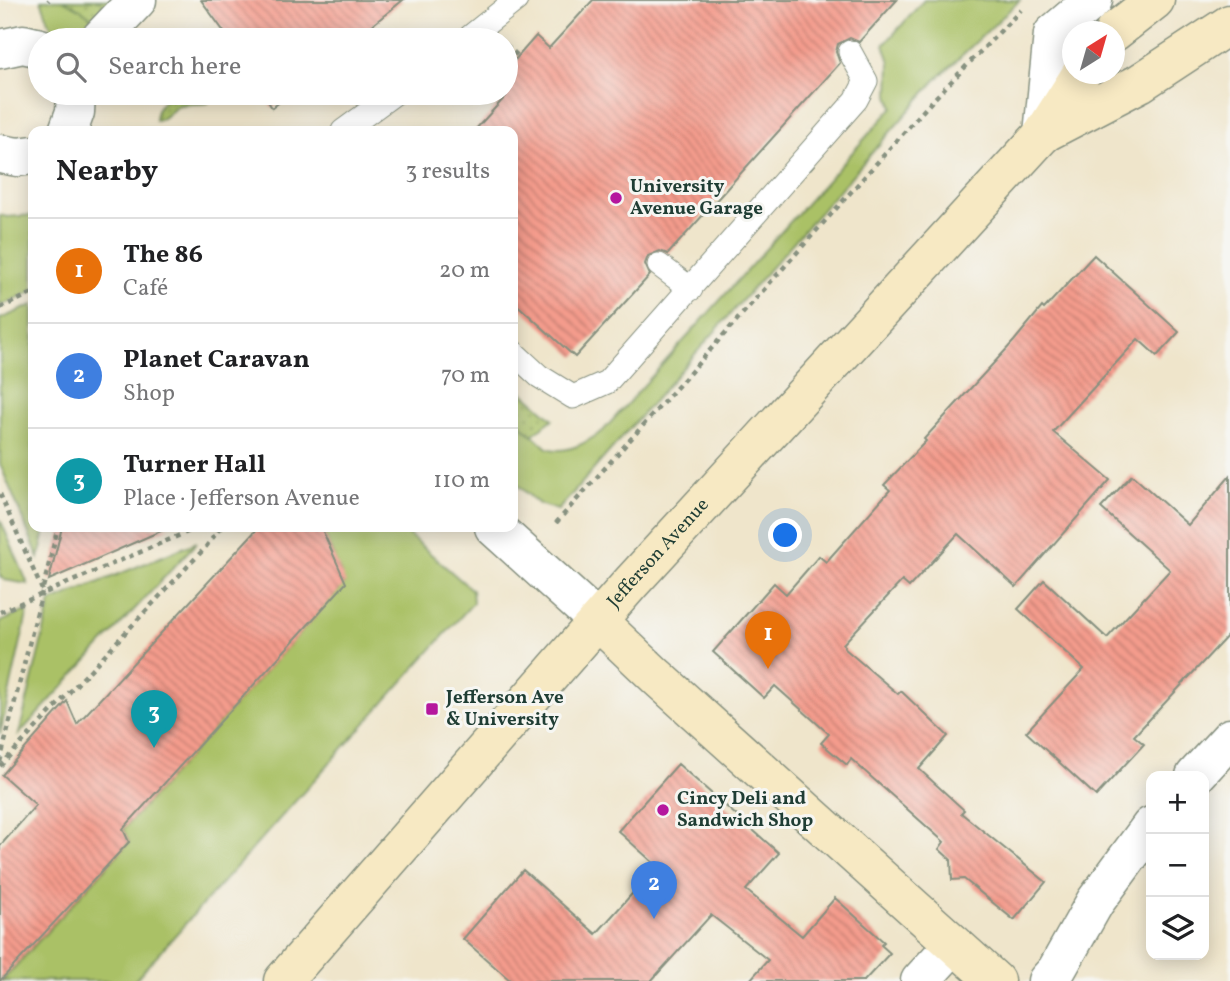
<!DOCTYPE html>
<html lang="en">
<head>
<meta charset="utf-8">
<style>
  body { margin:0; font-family:Vollkorn,serif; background:#f6f6f6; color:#202124 }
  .controls { position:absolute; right:21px; bottom:21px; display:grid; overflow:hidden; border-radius:14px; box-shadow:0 4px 18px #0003 }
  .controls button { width:63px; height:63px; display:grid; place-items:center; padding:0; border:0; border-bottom:2px solid #e0e0e0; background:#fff; color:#202124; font:35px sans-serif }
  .compass { position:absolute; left:1062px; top:21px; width:63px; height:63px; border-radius:50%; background:#fff; box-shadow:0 4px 18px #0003; rotate:37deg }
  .you { position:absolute; left:786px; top:536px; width:24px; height:24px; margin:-18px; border:5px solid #fff; border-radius:50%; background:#1a73e8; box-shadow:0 0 0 10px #1a73e833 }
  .badge { display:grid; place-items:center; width:46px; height:46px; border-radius:50%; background:#ea580c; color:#fff; font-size:23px; font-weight:700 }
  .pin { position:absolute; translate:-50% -58px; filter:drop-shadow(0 2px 4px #0008) }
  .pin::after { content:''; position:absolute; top:37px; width:24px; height:21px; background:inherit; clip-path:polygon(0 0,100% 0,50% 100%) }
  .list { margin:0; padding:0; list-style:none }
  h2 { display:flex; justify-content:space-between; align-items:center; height:91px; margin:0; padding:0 28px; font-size:30px }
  h2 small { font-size:23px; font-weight:400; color:#757577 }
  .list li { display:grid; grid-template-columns:46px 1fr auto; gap:21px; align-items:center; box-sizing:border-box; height:105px; padding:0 28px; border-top:2px solid #e0e0e0 }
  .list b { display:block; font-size:26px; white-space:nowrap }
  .list p { margin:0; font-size:23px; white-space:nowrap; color:#757577 }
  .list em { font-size:23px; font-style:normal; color:#757577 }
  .icon { flex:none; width:38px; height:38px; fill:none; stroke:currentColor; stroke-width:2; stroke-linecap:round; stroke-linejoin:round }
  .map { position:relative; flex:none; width:1230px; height:981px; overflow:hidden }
  .search { position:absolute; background:#fff; box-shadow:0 4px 18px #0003; left:28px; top:28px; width:490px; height:77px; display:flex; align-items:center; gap:18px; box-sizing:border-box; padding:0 24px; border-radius:38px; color:#757577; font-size:26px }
  .panel { position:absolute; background:#fff; box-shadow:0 4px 18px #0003; left:28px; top:126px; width:490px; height:406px; border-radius:14px }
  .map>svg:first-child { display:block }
  .green { fill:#aac166; stroke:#647f4d; stroke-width:2 }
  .garden { fill:url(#garden-dots); stroke:#647f4d; stroke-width:2 }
  .building { fill:url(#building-back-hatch) }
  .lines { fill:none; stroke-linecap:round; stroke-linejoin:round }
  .lane-casing { stroke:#879180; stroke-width:25 }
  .street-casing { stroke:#879180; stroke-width:41 }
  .secondary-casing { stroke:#879180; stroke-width:41 }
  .path { stroke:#879180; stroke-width:4.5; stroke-dasharray:5 5; stroke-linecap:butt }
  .lane { stroke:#fff; stroke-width:23 }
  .street { stroke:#fff; stroke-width:38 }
  .secondary { stroke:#f7e9c3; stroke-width:38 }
  .poi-dot { fill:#b5179e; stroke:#f6f6f2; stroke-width:2.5 }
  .labels { text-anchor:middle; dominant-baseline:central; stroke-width:6; stroke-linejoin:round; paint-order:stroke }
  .poi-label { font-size:19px; font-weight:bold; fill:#1f3d34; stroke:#f6f6f2; text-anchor:start }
  .street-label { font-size:19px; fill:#1f3d34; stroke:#f6f6f2 }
</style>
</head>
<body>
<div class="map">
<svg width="1230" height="981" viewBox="0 0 1230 981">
  <defs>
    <pattern id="garden-dots" width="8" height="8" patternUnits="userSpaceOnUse" patternTransform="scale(1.75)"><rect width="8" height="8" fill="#aac166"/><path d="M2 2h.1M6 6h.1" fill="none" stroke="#8a9e55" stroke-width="1.8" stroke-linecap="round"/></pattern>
    <pattern id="building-back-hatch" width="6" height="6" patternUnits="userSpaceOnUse" patternTransform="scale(1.75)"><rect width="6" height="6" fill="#f49b8c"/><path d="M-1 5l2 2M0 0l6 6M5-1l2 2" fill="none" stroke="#c58073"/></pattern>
  </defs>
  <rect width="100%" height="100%" fill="#f6f6f2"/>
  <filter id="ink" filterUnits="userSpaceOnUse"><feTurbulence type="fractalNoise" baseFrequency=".0143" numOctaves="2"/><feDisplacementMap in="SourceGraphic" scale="14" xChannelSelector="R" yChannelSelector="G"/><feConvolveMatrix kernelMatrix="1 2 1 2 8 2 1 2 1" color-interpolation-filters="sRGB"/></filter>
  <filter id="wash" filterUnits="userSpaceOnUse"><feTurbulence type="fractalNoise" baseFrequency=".00686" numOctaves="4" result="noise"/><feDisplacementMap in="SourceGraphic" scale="28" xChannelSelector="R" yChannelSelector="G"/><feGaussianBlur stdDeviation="1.57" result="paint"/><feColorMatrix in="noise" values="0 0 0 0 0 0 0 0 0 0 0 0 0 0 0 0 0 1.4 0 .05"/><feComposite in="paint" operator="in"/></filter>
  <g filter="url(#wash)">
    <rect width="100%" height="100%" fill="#efe5cb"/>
    <!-- green -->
    <path class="green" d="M41 0H137L99 40H56Z
      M924 0H1020L935 81 558 510 539 504 513 481V417L547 448C567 455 587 442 603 431L893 107 889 95 890 62 884 45Z
      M0 215 7 217 33 215V291L0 306Z
      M33 305V527H46L39 558 0 464V319Z
      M0 519 28 584 4 580 0 576Z
      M321 527H400L472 590 473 603 134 981H2L129 842 123 829 345 583Z
      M197 542 19 734 51 602Z
      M28 610 0 734V622Z"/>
    <!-- garden -->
    <path class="garden" d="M63 0H117L97 22 80 9Z
      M179 93H208L210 95 208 103 179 105 162 119 155 120C156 104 165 98 179 93Z
      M513 384 553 419 532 435 513 417Z"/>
    <g id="blocks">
      <!-- building -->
      <path class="building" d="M201 0H403L354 40H230Z
        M593 0H897L859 42 850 38 838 44 836 52 840 63 668 254 660 251 648 256 645 264 650 275 575 357 513 301V131H474L506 96V70L536 36 549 48Z
        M263 93H291L272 108Z
        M1094 255 1179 332 1157 356 1138 339 1053 432 1110 480 1016 587 958 534 909 587 902 581 843 644 845 646 844 648 898 694 901 691 948 736 919 769 964 810 961 813 1046 882 1014 920 964 879 952 880 951 860 939 849 944 842 851 759 847 765 821 743 829 734 775 686 764 698 713 652 774 583 786 594 819 556 826 562 890 490 884 485 926 441 924 439 1014 341 1042 307 1044 309Z
        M1132 475 1188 525 1230 476V633L1134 736 1144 744 1096 796 1026 732 1084 669 1018 609 1044 580 1107 638 1170 570 1101 508Z
        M62 527H170L49 580Z
        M259 527H321L346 583 123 829 129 842 0 981V846L36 805 2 775 67 701 77 724Z
        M678 764 779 853 746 890 802 936 835 898 884 942 881 945 890 953 864 981H749L768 960 711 915 651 981H511L463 939 523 870 596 934 657 866 618 831Z"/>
    </g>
  </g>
  <g filter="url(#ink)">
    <use href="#blocks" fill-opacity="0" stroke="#879180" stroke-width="2"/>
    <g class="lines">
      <!-- lane casing -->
      <g class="lane-casing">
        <path id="lane" d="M466 40 516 0
          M343 131 395 93
          M659 265 691 289
          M513 352 539 376 573 397 607 382 856 100 866 81 850 52"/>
      </g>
      <!-- street casing -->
      <g class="street-casing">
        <path id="street" d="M99 40 137 0
          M0 49 23 44 40 48
          M68 131 75 112 76 93
          M1043 134 1053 34 1093 0
          M0 154 18 157 33 155
          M494 527 598 621
          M1195 776 1230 738
          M920 981 954 944
          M1047 981 1056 971 1095 902 1151 826"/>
      </g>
      <!-- secondary casing -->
      <g class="secondary-casing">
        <g id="secondary">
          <path d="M1114 32 1155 0"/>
          <path d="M1044 133 1140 83 1230 24"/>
          <path d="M598 621 657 677 995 981"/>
          <path id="s1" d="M283 981 629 585 1043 134 1081 74"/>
        </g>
      </g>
      <!-- path -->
      <path class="path" d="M48 1 49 0
        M506 45 518 56
        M0 308 33 293
        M0 494 43 592
        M556 523 932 101 1021 10
        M0 612 199 527
        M0 762 58 527
        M0 766 205 548 221 527"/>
      <!-- lane -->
      <use href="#lane" class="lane"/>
      <!-- street -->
      <use href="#street" class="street"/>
      <!-- secondary -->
      <use href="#secondary" class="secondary"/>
    </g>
  </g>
  <!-- markers -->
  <g class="poi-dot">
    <circle cx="616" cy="198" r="7"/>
    <rect x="425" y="702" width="14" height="14" rx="3.5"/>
    <circle cx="663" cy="810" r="7"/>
  </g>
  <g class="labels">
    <!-- poi labels -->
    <g class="poi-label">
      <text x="630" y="187">University<tspan x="630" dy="22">Avenue Garage</tspan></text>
      <text x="446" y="698">Jefferson Ave<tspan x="446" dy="22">&amp; University</tspan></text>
      <text x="677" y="799">Cincy Deli and<tspan x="677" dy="22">Sandwich Shop</tspan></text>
    </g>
    <!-- street labels -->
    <g class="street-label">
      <text stroke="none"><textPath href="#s1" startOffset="569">Jefferson Avenue</textPath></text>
    </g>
  </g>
</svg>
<div class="controls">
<button>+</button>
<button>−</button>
<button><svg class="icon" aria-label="layers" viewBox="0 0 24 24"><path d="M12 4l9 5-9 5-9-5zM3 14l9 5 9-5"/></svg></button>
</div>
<svg class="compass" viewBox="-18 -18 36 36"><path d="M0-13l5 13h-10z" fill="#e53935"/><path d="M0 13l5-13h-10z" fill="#757577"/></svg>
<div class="you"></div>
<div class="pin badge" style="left:768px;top:669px;background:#e8710a">1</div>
<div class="pin badge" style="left:654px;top:919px;background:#3f7fe0">2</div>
<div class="pin badge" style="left:154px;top:748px;background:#0f9aa8">3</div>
<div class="search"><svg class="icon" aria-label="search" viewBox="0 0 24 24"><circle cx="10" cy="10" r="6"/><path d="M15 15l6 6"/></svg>Search here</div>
<section class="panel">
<h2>Nearby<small>3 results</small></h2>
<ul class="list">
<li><span class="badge" style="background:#e8710a">1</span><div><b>The 86</b><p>Café</p></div><em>20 m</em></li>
<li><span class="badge" style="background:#3f7fe0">2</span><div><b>Planet Caravan</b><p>Shop</p></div><em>70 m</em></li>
<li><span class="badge" style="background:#0f9aa8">3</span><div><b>Turner Hall</b><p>Place · Jefferson Avenue</p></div><em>110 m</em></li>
</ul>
</section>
</div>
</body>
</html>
